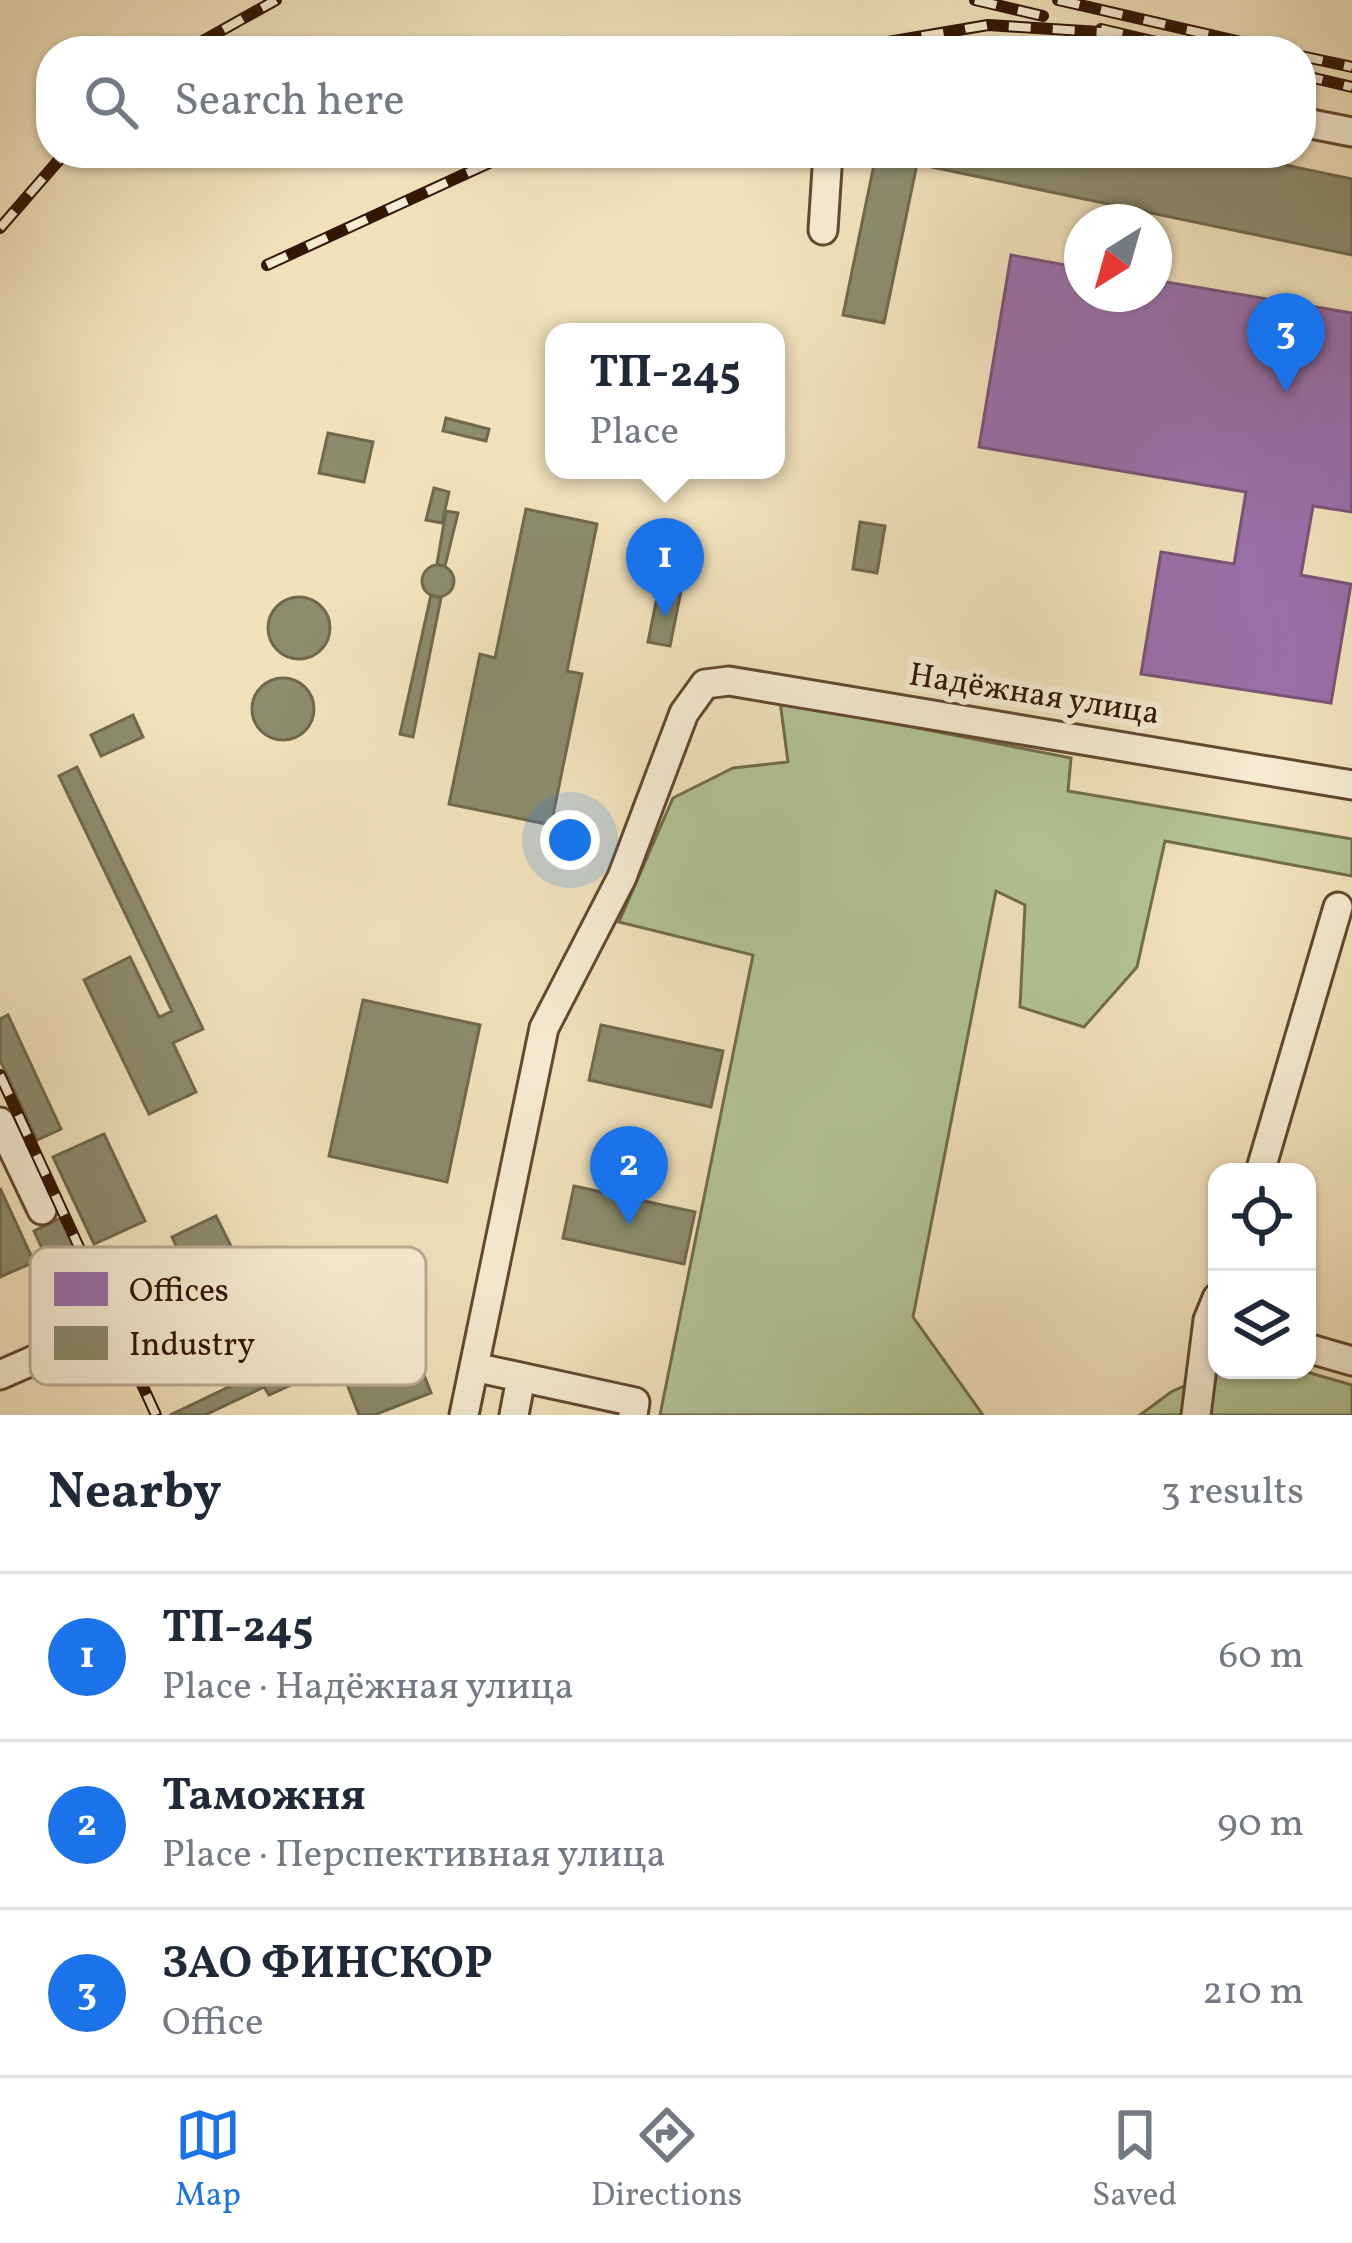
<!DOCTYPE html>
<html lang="en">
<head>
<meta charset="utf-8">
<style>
  body { margin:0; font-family:Vollkorn,serif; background:#f6f6f7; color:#1f2937 }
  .controls { position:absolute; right:36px; bottom:36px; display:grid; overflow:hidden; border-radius:24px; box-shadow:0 3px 9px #0004 }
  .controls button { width:108px; height:108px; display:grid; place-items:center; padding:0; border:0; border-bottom:3px solid #e0e1e3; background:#fff; color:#1f2937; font:60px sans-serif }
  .compass { position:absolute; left:1064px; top:204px; width:108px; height:108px; border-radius:50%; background:#fff; box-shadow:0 3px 9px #0004; rotate:217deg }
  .you { position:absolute; left:570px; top:840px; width:42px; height:42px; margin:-30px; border:9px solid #fff; border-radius:50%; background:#1a73e8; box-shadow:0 0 0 18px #1a73e833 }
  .badge { display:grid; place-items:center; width:78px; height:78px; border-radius:50%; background:#1a73e8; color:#fff; font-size:39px; font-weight:700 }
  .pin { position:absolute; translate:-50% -99px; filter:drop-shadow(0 3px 6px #0008) }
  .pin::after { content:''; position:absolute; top:63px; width:42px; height:36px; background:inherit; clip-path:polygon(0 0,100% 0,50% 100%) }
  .popup { position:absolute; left:545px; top:323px; width:240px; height:156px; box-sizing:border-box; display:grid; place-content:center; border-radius:24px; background:#fff; filter:drop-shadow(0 3px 9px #0005); font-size:39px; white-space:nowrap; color:#747a83 }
  .popup b { font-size:45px; color:#1f2937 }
  .popup::after { content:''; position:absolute; left:50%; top:100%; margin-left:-24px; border:24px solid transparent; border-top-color:#fff }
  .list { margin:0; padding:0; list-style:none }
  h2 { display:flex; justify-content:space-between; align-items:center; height:156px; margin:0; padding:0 48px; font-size:51px }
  h2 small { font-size:39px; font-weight:400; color:#747a83 }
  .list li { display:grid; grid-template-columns:78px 1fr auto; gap:36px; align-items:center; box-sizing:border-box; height:168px; padding:0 48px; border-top:3px solid #e0e1e3 }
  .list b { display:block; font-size:45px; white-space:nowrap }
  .list p { margin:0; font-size:39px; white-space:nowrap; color:#747a83 }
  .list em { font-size:39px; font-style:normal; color:#747a83 }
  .icon { flex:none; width:66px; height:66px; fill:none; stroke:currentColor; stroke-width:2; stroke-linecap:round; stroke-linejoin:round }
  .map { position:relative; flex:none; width:1352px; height:1415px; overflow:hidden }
  .search { position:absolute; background:#fff; box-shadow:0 3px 9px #0004; left:36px; right:36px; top:36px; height:132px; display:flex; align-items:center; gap:30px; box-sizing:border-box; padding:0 42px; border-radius:48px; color:#747a83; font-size:45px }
  .sheet { height:660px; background:#fff }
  nav { display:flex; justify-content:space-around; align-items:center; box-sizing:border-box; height:168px; border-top:3px solid #e0e1e3; background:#fff; font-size:33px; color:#747a83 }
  nav a { display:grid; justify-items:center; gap:6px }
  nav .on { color:#1a73e8 }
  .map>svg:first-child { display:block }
  .green { fill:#b3c496; stroke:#726d4b; stroke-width:3 }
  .offices { fill:#9970ab; stroke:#7a5578; stroke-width:3 }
  .industry { fill:#8c8c6e; stroke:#71694d; stroke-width:3 }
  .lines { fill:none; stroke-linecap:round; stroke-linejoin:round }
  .minor-casing { stroke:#62492f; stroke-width:33 }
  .minor { stroke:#f6ecd3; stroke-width:27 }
  .rail-casing { stroke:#321600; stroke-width:12 }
  .rail { stroke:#f6ecd3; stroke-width:8; stroke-dasharray:22; stroke-linecap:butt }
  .labels { text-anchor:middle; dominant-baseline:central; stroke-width:12; stroke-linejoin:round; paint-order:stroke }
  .street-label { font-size:33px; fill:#321600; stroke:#f6ecd3 }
  .key { fill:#f6ecd3; stroke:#bbac94; stroke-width:3 }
  .key-label { font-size:33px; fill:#321600 }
</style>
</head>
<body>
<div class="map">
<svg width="1352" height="1415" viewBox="0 0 1352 1415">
  <rect width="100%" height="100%" fill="#f1e2bc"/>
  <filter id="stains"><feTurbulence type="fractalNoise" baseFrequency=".00167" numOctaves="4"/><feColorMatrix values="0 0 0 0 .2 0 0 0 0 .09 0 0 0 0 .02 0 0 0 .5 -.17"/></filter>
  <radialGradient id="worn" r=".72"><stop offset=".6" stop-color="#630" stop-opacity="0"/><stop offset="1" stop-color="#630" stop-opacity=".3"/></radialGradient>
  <!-- green -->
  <path class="green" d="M780 701 1071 758 1068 791 1352 839V876L1165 841 1137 967 1084 1027 1020 1007 1025 905 996 891 913 1317 983 1415H660L753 955 619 922 673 798 733 768 788 762Z
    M1219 1370H1300L1352 1385V1415H1140L1171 1392Z"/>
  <!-- offices -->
  <path class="offices" d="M1011 255 1082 268V294H1154V280L1352 313V512L1313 506 1301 575 1351 584 1331 703 1141 674 1161 552 1234 564 1246 492 979 447Z"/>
  <!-- industry -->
  <path class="industry" d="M904 153H1229L1352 179V255L903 161Z
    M876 155 917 164 884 323 843 315Z
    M446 418 489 429 486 441 443 431Z
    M328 433 373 442 364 482 319 473Z
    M434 488 449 492 442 523 426 520Z
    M526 509 597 524 567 671 582 674 551 825 449 804 480 654 495 658Z
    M446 511 458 513 445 566 437 564Z
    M860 522 885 526 877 573 853 569Z
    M422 581a16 16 0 1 1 32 0a16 16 0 1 1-32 0Z
    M659 587 681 591 670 646 648 642Z
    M431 595 441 598 413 737 400 734Z
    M268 628a31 31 0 1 1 62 0a31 31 0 1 1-62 0Z
    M252 709a31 31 0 1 1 62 0a31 31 0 1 1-62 0Z
    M133 715 143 737 101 756 91 735Z
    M77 767 203 1029 173 1043 196 1092 149 1114 84 980 130 957 159 1017 172 1011 59 776Z
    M363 1000 480 1025 447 1182 329 1156Z
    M8 1015 61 1129 37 1140 0 1060V1019Z
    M601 1025 723 1051 711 1107 589 1080Z
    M104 1134 145 1221 94 1244 53 1157Z
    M574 1186 695 1212 684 1264 563 1238Z
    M0 1188 34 1262 0 1277Z
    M216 1216 231 1246 221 1251 271 1356 278 1353 284 1363 289 1361 296 1374 290 1377 293 1384 269 1395 264 1387 205 1415H170L258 1373 254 1364 259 1362 209 1259 187 1270 172 1237Z
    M61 1218 95 1290 67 1303 34 1231Z
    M379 1260 431 1393 374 1415H359L309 1287Z"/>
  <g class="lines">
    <!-- minor casing -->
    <g class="minor-casing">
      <path id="minor" d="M1301 122 1352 132
        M823 230 828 153
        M0 1122 42 1210
        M1260 1172 1338 907
        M1307 1348 1352 1361
        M474 1367 635 1402 633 1415
        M0 1375 105 1329
        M464 1415 544 1028 622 877 684 713 705 684 729 681 1352 785
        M514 1415 521 1378
        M1196 1415 1208 1320 1217 1298"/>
    </g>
    <!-- minor -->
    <use href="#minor" class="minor"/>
    <!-- rail casing -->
    <g class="rail-casing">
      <path id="rail" d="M975 0 1043 16
        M1058 0 1280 51
        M1101 29 1195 51
        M185 51 276 0
        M835 51 988 25 1116 33
        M1301 56 1352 67
        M1301 75 1352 87
        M0 228 65 153
        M267 265 511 153
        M0 1075 156 1415"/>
    </g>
    <!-- rail -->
    <use href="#rail" class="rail"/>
  </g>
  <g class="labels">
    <!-- street labels -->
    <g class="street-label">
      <text transform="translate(1034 696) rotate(9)">Надёжная улица</text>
    </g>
  </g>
  <!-- legend -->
  <rect x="30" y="1247" width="396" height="138" rx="18" class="key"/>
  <rect x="54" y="1272" width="54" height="34" fill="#9970ab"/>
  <rect x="54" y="1326" width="54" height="34" fill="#8c8c6e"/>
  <g class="key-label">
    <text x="129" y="1301">Offices</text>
    <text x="129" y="1355">Industry</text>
  </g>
  <rect width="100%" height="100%" filter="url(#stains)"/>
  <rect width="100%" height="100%" fill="url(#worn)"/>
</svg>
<div class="controls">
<button><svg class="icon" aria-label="locate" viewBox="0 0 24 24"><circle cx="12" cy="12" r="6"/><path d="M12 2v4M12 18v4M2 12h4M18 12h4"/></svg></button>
<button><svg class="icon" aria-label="layers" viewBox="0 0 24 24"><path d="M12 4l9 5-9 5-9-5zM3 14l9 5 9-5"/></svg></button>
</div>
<svg class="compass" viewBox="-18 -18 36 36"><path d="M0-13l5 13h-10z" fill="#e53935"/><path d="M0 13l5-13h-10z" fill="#747a83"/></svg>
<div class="you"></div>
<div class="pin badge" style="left:665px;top:617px">1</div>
<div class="popup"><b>ТП-245</b>Place</div>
<div class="pin badge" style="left:629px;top:1225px">2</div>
<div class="pin badge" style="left:1286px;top:392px">3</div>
<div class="search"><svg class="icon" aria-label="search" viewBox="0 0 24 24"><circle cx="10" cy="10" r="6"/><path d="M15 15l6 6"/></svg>Search here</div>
</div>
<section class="sheet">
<h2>Nearby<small>3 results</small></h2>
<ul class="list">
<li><span class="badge">1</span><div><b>ТП-245</b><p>Place · Надёжная улица</p></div><em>60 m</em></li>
<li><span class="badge">2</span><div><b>Таможня</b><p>Place · Перспективная улица</p></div><em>90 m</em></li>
<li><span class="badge">3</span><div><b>ЗАО ФИНСКОР</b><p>Office</p></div><em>210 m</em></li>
</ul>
</section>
<nav>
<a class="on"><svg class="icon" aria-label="map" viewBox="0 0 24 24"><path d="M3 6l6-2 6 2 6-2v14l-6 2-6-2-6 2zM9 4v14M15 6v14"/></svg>Map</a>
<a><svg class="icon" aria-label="directions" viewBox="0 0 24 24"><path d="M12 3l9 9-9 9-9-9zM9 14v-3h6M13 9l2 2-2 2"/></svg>Directions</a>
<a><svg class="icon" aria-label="saved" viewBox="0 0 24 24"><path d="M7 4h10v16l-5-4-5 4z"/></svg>Saved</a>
</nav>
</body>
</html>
